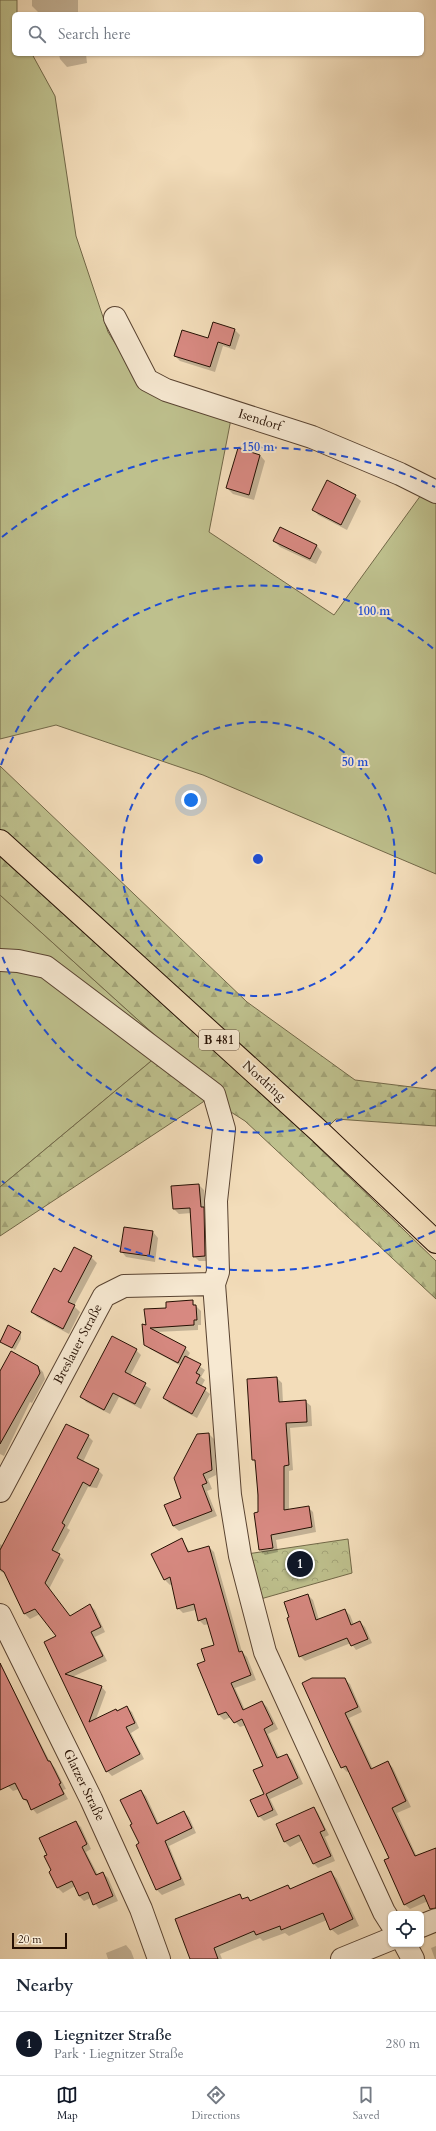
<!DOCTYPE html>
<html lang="en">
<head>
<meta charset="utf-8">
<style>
  body { margin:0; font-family:Cardo,serif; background:#f2f2f3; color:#1f2937 }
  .controls { position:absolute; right:12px; bottom:12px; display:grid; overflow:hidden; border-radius:6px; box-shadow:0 1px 3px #0004 }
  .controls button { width:36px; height:36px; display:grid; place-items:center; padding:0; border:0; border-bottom:1px solid #e0e1e3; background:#fff; color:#1f2937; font:20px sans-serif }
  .scale { position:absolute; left:12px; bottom:10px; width:55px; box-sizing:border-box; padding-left:4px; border:2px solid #261003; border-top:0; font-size:11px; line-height:14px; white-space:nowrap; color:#261003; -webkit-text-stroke:3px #f7e9d2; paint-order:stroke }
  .you { position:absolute; left:191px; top:800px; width:14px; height:14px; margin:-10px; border:3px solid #fff; border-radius:50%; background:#1a73e8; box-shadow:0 0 0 6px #1a73e833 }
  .badge { display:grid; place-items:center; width:26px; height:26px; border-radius:50%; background:#111827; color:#fff; font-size:13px; font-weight:700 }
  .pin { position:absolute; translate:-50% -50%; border:2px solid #fff; box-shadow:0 1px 4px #0006 }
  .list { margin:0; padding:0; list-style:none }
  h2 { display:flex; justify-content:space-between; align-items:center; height:52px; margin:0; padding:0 16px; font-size:17px }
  h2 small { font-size:13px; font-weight:400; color:#747a83 }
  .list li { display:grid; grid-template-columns:26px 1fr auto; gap:12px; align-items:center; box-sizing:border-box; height:64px; padding:0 16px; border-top:1px solid #e0e1e3 }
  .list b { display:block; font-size:15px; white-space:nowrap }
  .list p { margin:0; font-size:13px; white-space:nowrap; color:#747a83 }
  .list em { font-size:13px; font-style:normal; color:#747a83 }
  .icon { flex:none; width:22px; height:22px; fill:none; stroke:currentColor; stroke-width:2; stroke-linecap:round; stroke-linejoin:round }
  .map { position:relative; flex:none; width:436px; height:1959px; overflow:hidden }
  .search { position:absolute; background:#fff; box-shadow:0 1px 3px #0004; left:12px; right:12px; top:12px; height:44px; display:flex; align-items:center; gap:10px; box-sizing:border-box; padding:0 14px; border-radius:6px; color:#747a83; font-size:15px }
  .sheet { height:116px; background:#fff }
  nav { display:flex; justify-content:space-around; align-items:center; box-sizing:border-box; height:56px; border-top:1px solid #e0e1e3; background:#fff; font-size:11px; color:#747a83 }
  nav a { display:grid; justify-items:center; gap:2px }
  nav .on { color:#111827 }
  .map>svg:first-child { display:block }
  .grass { fill:#bec08d; stroke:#726848 }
  .forest { fill:url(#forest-firs); stroke:#726848 }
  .park { fill:url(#park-crowns); stroke:#726848 }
  .shadow { fill:#0003 }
  .building { fill:#d78981; stroke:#261003 }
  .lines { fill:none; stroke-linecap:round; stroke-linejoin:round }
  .minor-casing { stroke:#594331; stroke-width:24 }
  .major-casing { stroke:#261003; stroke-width:24 }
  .minor { stroke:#f7e9d2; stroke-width:22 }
  .major { stroke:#f3ddba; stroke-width:22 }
  .ring { fill:none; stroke:#1d4ed8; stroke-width:2; stroke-dasharray:7 5 }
  .labels { text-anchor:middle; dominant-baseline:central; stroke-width:4; stroke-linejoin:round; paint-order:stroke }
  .shield { fill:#f7e9d2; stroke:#655141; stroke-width:1 }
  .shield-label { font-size:12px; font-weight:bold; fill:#261003 }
  .street-label { font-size:13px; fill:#261003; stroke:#f7e9d2 }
  .centre { fill:#1d4ed8; stroke:#f7e9d2; stroke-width:2 }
  .ring-label { font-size:12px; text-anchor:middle; font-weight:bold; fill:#1d4ed8; stroke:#f7e9d2; stroke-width:4; stroke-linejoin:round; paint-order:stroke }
</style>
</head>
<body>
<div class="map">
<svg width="436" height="1959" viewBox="0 0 436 1959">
  <defs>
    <pattern id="forest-firs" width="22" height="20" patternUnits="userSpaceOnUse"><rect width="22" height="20" fill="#bec08d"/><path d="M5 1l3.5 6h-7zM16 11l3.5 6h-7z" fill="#a3a478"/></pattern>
    <pattern id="park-crowns" width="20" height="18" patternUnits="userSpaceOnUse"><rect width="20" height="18" fill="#bec08d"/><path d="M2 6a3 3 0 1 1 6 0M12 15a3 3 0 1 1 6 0" fill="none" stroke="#a3a478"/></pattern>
  </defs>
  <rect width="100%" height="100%" fill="#f3ddba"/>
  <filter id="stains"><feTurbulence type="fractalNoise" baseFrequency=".005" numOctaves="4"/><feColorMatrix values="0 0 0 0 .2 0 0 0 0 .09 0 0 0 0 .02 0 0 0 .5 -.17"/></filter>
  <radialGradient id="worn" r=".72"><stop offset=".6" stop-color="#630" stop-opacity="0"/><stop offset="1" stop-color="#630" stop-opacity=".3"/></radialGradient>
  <!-- grass -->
  <path class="grass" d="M0 0H17V14H14V54H32L55 96 76 236 108 332 142 386 231 419 209 532 334 615 421 495 436 502V874L203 775 56 725 0 739Z
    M0 895 168 1047 0 1187Z"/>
  <!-- forest -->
  <path class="forest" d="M0 766 247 1002 355 1080 436 1090V1126L336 1119 313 1142 436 1261V1299L245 1121 209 1098 0 1236V1187L168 1047 0 895Z"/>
  <!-- park -->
  <path class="park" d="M348 1539 352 1573 257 1600 247 1554Z"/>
  <!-- shadow -->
  <path class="shadow" d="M32 0H78V14H40L32 6Z
    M59 54H86L87 63 67 67 60 59Z
    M213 324 235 330 240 335 235 350 223 346 215 372 180 361 175 356 208 339Z
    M260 455 265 461 254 500 233 494 227 488Z
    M355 496 361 501 347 530 318 515 313 509Z
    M280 528 317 546 322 552 316 564 280 547 274 541Z
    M199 1185 204 1190 210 1261H199L194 1256 192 1213 179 1214 174 1209Z
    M153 1232 158 1238 155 1262 126 1257 121 1251Z
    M91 1257 97 1263 74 1306 80 1312 69 1334 37 1317 32 1312 61 1273Z
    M192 1302 201 1311V1325H198V1330L156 1332 185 1348 190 1353 187 1358 205 1370 201 1377 205 1380 201 1387 210 1394 197 1418 169 1403 164 1398 181 1366 150 1349 145 1344 147 1327 167 1309Z
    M8 1326 21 1334V1339L15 1350 0 1341Z
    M136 1350 141 1355 130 1376 151 1389 141 1409 119 1397 110 1414 86 1402 81 1396Z
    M37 1366 43 1372 45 1379 32 1403 30 1402 4 1456 0 1454V1373Z
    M277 1378 282 1383 283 1403 305 1401 311 1406 312 1426 290 1428 293 1470 289 1471V1510L308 1507 313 1512 316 1532 276 1540 278 1552 265 1555 260 1550 256 1463 253 1460 248 1380Z
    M209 1434 214 1439 216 1475 208 1479 212 1489 207 1491 217 1516 179 1531 173 1526 166 1505 183 1499Z
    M88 1436 93 1441 83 1462 98 1470 103 1475 97 1488 88 1487 67 1528 70 1530 57 1554 64 1560 49 1589 70 1617 90 1605 95 1610 105 1632 95 1637 107 1661 72 1677 101 1686 106 1692 96 1719 127 1707 132 1712 139 1728 131 1733 144 1759 112 1776 107 1771 45 1643 57 1636 40 1614 30 1619 25 1614 6 1574 0 1571V1544L3 1546Z
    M182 1540 190 1552 209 1547 214 1552 242 1652 247 1657 256 1680 235 1688 245 1710 262 1702 267 1707 278 1729 268 1734 280 1759 287 1755 292 1760 303 1784 270 1799 278 1815 264 1821 259 1816 265 1795 264 1766 246 1725 240 1727 231 1717 224 1720 219 1715 198 1665 207 1662 215 1645 209 1624 204 1625 199 1620 196 1610 183 1613 178 1608 173 1583 170 1585 165 1580 152 1555Z
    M308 1595 313 1600 319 1620 345 1610 350 1615 354 1625 360 1622 365 1627 372 1643 356 1650 351 1643 305 1661 300 1656Z
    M0 1663 50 1762 55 1768 66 1789 63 1790 68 1799 37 1814 23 1798 19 1789 13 1791 8 1786 0 1770Z
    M344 1679 350 1684 362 1712 349 1718 373 1769 388 1762 393 1768 411 1807 397 1813 417 1857 436 1849V1913L428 1901 410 1909 404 1904 390 1859 350 1771 347 1772 342 1767Z
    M141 1791 146 1796 159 1824 184 1812 189 1817 196 1833 169 1846 185 1885 162 1895 157 1890 133 1824Z
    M314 1808 318 1813 329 1835 325 1837 335 1861 318 1868 313 1863 303 1840 290 1847 285 1842Z
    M76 1822 81 1827 91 1849 86 1852 98 1875 103 1873 108 1878 118 1901 99 1909 91 1898 84 1901 79 1896 75 1886 63 1893 58 1888 50 1872Z
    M331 1872 337 1879 359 1926 338 1935 331 1929 327 1920 289 1936 285 1933 263 1941 260 1938 220 1954 222 1959H191L240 1896 244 1900 248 1898 252 1902 288 1886 292 1890Z
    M126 1945 131 1951 134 1959H108L106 1953Z
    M436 1946V1959H435L431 1948Z"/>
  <!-- building -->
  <path class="building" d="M213 322 235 329 230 346 218 342 210 367 174 356 182 330 208 338Z
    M238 448 260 455 249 495 226 488Z
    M327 480 356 495 341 525 312 510Z
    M280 527 317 545 310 559 273 541Z
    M199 1184 201 1207H204L205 1256 193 1257 190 1208 173 1209 171 1186Z
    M124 1227 153 1231 149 1256 120 1252Z
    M74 1247 92 1256 68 1302 75 1305 63 1329 31 1312 54 1268 61 1272Z
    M193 1300V1305H196L197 1320H194V1325L150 1328 186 1347 178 1363 144 1345 142 1324 146 1325 144 1309 166 1308V1302Z
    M8 1325 21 1332 12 1348 0 1342Z
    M112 1336 137 1349 125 1372 146 1383 135 1404 113 1393 104 1410 80 1397Z
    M11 1351 38 1366 40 1373 0 1444V1371Z
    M185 1356 201 1364 196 1373 200 1375 196 1383 206 1388 192 1414 163 1398Z
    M277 1377 279 1402 306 1400 307 1422 286 1423 289 1465 284 1466V1510L309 1506 312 1527 271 1535 273 1548 259 1550 254 1513 258 1512V1495L255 1460H252L247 1379Z
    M66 1424 89 1435 77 1458 99 1469 90 1486 83 1482 62 1523 65 1525 52 1550 60 1554 45 1583 70 1616 90 1604 101 1627 91 1632 103 1656 65 1674 102 1686 89 1722 116 1709 117 1711 127 1706 135 1723 126 1727 140 1754 106 1772 44 1642 56 1636 35 1609 24 1614 4 1572 0 1569V1550Z
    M209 1433 212 1470 203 1474 207 1483 202 1485 212 1511 173 1526 164 1505 181 1498 174 1478 197 1434Z
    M182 1538 188 1552 209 1546 239 1652 242 1651 251 1675 231 1683 243 1710 262 1701 273 1724 264 1729 277 1758 287 1754 298 1778 266 1794 273 1810 258 1817 250 1800 264 1794 253 1770 263 1766 242 1719 234 1723 226 1712 218 1715 197 1664 205 1661 201 1649 214 1645 206 1618 198 1621 194 1604 177 1609 170 1577 164 1580 151 1554Z
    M308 1594 316 1620 345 1609 351 1625 360 1621 368 1639 351 1646 347 1638 299 1657 287 1618 289 1617 284 1602Z
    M0 1663 48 1761H50L61 1783 59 1784 64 1794 31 1810 27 1800 23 1799 15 1783 0 1790Z
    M312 1678H345L358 1707 345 1713 371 1769 388 1761 406 1801 392 1808 415 1856 436 1848V1908L430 1909 424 1895 404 1905 384 1860 389 1858 346 1766 341 1768 331 1747 302 1683Z
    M141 1790 157 1824 184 1811 192 1828 165 1841 181 1879 156 1890 136 1845 139 1843 130 1825 132 1824 120 1800Z
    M314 1807 325 1830 320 1832 331 1856 313 1864 299 1835 284 1842 276 1824Z
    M76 1821 87 1844 82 1847 96 1875 103 1872 113 1896 93 1905 88 1892 79 1896 72 1881 57 1888 49 1872 51 1870 44 1856 47 1855 39 1838Z
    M331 1871 353 1919 330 1930 323 1913 281 1930 280 1926 256 1935 254 1931 214 1948 218 1959H190L175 1919 240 1894 242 1899 248 1897 250 1901 288 1885 290 1889Z"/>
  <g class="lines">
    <!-- minor casing -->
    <g class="minor-casing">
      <path id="minor" d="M115 318 147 380 166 390 312 437 400 474 436 492
        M0 960 18 961 46 967 214 1094 224 1129 216 1201 218 1272 214 1284 230 1495 240 1556 265 1652 384 1912 391 1923
        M0 1491 104 1296 124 1286 214 1284
        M0 1615 91 1799 141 1909 159 1959
        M421 1926 436 1920
        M405 1944 413 1959
        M342 1959 391 1939"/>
    </g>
    <!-- major casing -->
    <g class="major-casing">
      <path id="major" d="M0 841 320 1132 436 1242"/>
    </g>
    <!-- minor -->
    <use href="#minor" class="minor"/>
    <!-- major -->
    <use href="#major" class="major"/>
  </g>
  <!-- distance rings -->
  <g class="ring">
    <circle cx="258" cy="859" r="137"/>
    <path d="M436 1067A274 274 0 0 1 1 953M1 765A274 274 0 0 1 436 651"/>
    <path d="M435 1231A412 412 0 0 1 2 1181M2 537A412 412 0 0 1 435 487"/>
  </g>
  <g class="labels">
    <!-- shield labels -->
    <rect class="shield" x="199" y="1030" width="40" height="20" rx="3"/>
    <g class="shield-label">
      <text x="219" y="1040">B 481</text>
    </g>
    <!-- street labels -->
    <g class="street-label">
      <text transform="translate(260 420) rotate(18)">Isendorf</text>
      <text transform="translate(264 1081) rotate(42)">Nordring</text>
      <text transform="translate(78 1344) rotate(-62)">Breslauer Straße</text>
      <text transform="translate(84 1785) rotate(64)">Glatzer Straße</text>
    </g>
  </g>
  <circle cx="258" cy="859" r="6" class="centre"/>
  <g class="ring-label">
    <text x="258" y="451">150 m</text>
    <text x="374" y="615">100 m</text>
    <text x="355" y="766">50 m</text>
  </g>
  <rect width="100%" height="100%" filter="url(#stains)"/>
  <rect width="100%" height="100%" fill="url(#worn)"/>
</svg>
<div class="controls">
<button><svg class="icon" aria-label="locate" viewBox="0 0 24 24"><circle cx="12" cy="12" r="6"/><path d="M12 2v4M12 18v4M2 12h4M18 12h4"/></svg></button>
</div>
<div class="scale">20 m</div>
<div class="you"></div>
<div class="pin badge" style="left:300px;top:1564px">1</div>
<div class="search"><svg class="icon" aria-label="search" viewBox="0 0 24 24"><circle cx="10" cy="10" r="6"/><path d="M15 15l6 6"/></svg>Search here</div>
</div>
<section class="sheet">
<h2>Nearby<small></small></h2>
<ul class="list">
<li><span class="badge">1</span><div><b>Liegnitzer Straße</b><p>Park · Liegnitzer Straße</p></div><em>280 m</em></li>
</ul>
</section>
<nav>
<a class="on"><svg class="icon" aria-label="map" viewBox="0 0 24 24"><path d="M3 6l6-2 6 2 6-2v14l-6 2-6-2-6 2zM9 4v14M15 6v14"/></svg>Map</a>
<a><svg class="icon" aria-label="directions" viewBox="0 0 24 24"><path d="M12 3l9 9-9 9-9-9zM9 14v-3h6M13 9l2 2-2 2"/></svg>Directions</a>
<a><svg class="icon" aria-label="saved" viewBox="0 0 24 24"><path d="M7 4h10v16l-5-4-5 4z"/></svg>Saved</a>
</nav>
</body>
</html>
